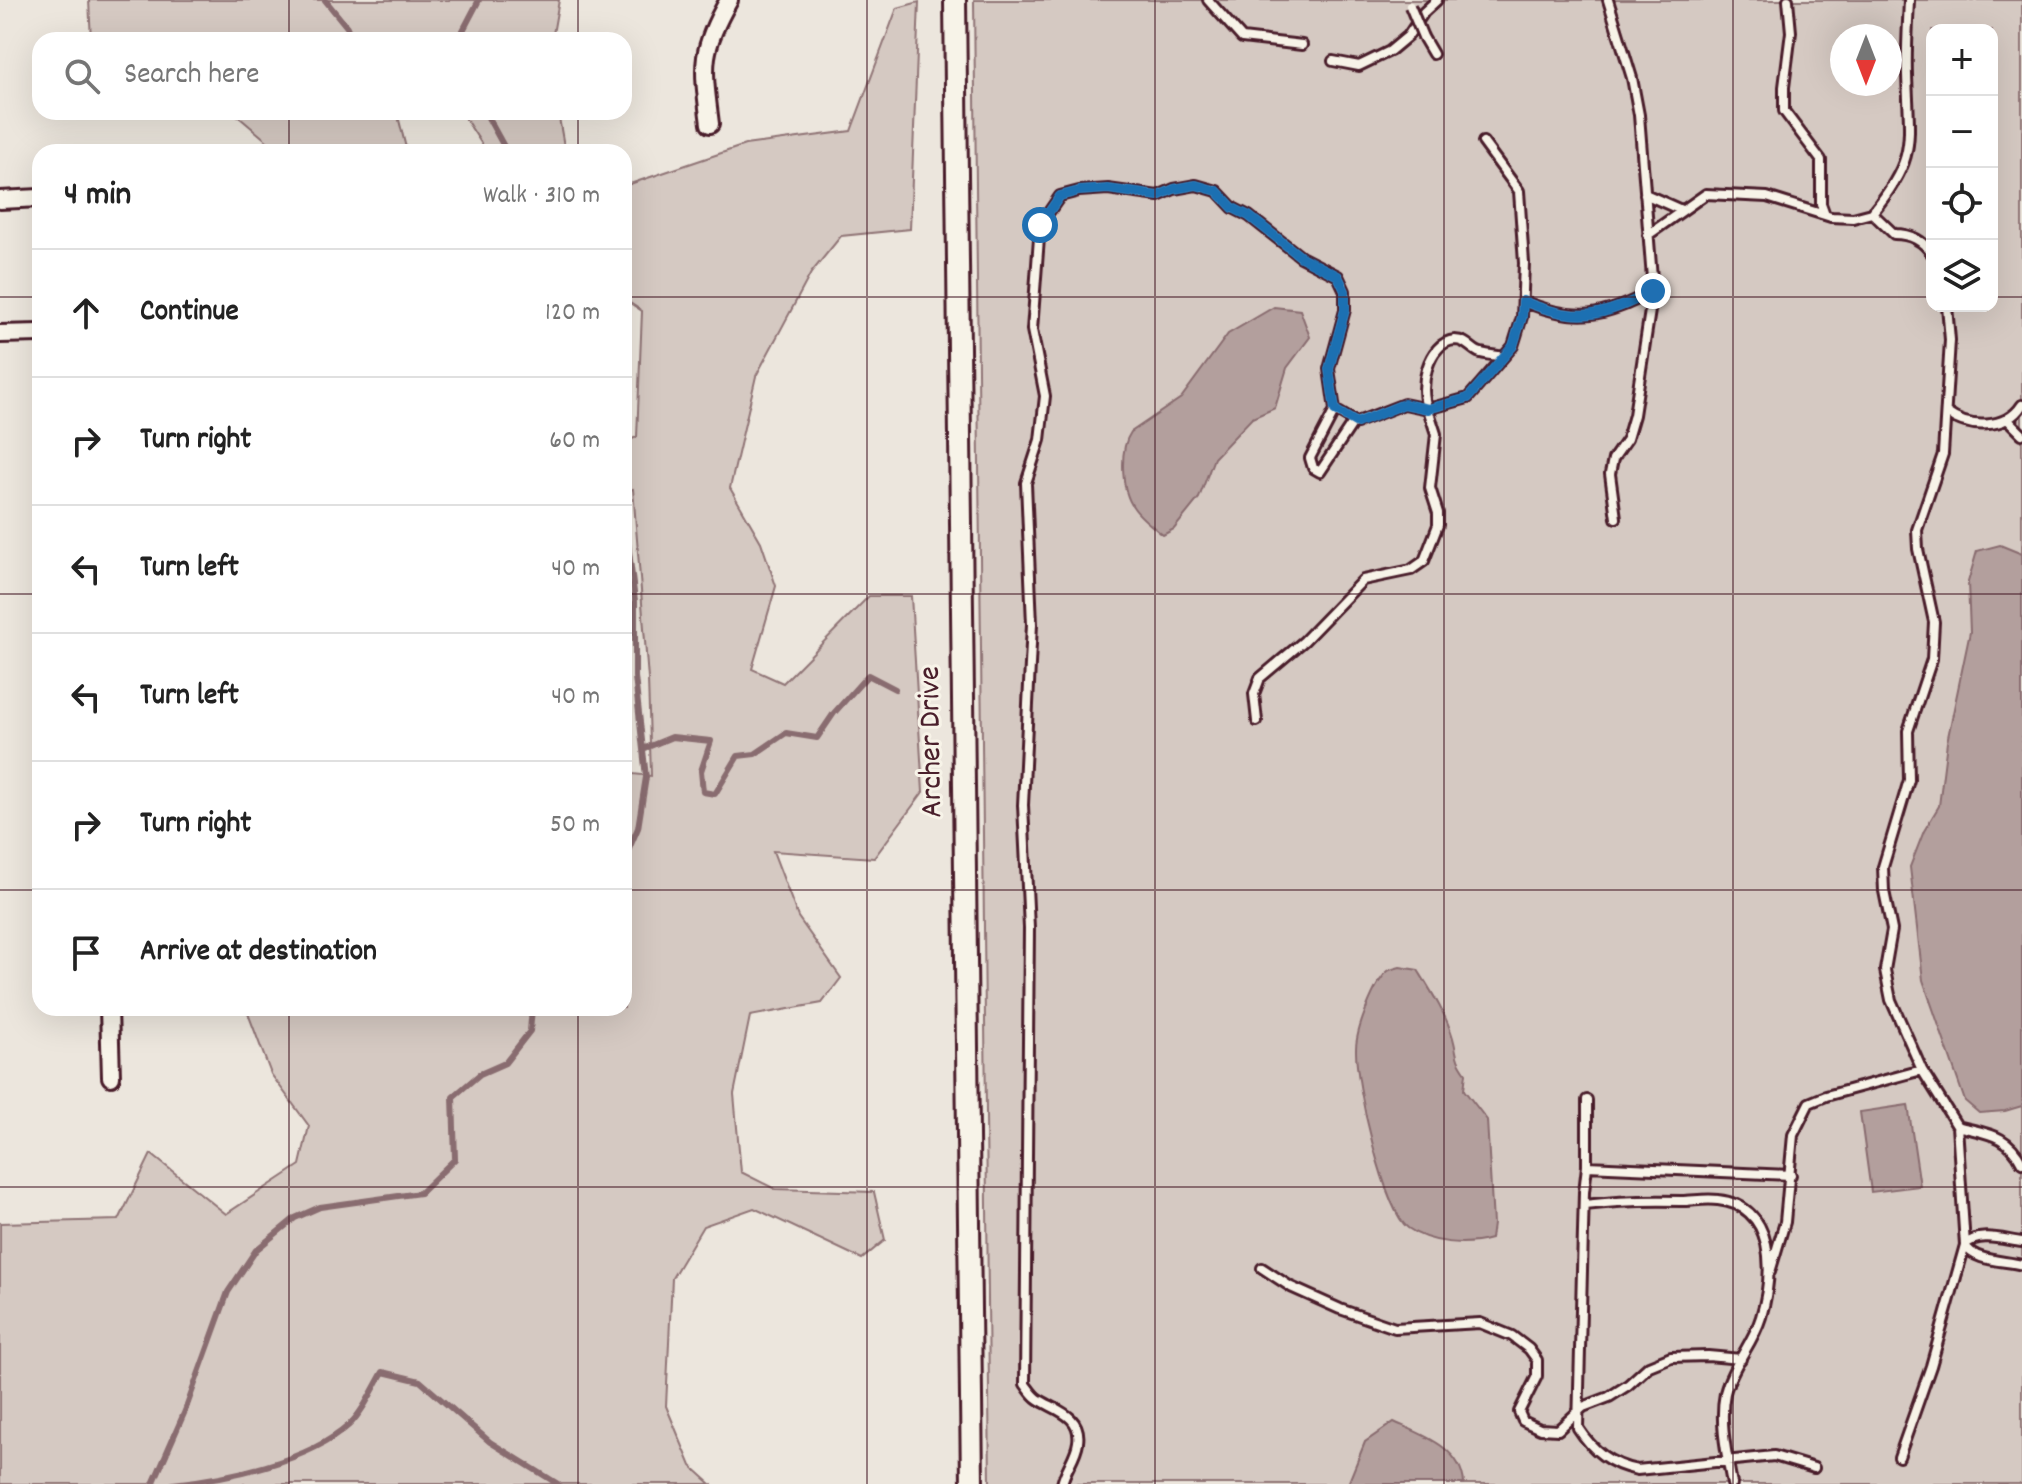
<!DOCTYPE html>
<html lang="en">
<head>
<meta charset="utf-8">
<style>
  body { margin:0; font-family:Dekko,sans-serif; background:#f2f2f2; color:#222 }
  .controls { position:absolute; right:24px; top:24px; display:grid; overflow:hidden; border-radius:16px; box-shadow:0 8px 32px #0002 }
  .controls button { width:72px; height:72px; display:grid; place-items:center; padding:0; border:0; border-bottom:2px solid #e0e0e0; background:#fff; color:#222; font:40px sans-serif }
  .compass { position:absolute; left:1830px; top:24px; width:72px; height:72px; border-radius:50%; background:#fff; box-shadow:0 8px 32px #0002; rotate:180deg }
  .stop { position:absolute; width:24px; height:24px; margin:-18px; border:6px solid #1f6fb2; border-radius:50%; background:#fff }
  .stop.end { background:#1f6fb2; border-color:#fff; box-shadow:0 2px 8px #0008 }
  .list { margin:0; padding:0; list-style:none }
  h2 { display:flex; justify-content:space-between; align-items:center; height:104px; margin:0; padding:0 32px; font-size:34px }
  h2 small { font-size:26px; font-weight:400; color:#767676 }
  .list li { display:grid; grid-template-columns:52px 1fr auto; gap:24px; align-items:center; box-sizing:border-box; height:128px; padding:0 32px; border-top:2px solid #e0e0e0 }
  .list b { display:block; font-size:30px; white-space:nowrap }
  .list em { font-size:26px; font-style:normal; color:#767676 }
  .icon { flex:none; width:44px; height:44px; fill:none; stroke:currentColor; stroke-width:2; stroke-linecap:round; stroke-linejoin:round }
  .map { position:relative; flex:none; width:2022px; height:1484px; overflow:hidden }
  .search { position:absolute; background:#fff; box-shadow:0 8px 32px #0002; left:32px; top:32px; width:600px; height:88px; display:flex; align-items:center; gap:20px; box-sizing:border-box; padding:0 28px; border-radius:24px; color:#767676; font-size:30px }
  .panel { position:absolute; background:#fff; box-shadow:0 8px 32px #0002; left:32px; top:144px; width:600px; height:872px; border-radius:24px }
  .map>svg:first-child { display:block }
  .green { fill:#d5c9c2; stroke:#907476; stroke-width:2; fill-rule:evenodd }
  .water { fill:#b39f9d; stroke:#896c6f; stroke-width:2 }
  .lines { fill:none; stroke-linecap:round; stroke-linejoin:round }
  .stream { stroke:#896c6f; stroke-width:6 }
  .service-casing { stroke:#4a1f2b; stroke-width:14 }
  .minor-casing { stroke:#4a1f2b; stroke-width:22 }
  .tertiary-casing { stroke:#4a1f2b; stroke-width:26 }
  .service { stroke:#f7f3e8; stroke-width:8 }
  .minor { stroke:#f7f3e8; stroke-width:16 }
  .tertiary { stroke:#f7f3e8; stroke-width:20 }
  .service-bridge-casing { stroke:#4a1f2b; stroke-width:14; stroke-linecap:butt }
  .service-bridge { stroke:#f7f3e8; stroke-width:8 }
  .route { stroke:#1f6fb2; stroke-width:10 }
  .grid { fill:none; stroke:#4a1f2b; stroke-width:2; stroke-opacity:0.55 }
  .labels { text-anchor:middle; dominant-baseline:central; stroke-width:6; stroke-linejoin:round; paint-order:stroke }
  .street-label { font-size:32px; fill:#4a1f2b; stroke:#f7f3e8 }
</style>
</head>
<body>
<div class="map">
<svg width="2022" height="1484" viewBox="0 0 2022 1484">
  <rect width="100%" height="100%" fill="#ece6dd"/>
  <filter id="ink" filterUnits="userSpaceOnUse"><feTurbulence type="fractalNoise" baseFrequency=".0125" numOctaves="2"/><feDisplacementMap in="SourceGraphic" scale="16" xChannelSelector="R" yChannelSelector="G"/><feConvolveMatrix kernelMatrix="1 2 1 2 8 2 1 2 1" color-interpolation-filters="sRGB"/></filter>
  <g filter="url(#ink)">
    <!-- green -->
    <path class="green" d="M89 0H559L552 40H91Z
      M974 0H2022V1484H990ZM1932 30H1992V306H1932ZM1842 36H1890V84H1842Z
      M919 2 910 229 841 236 811 273 756 376 730 488 761 542 776 586 752 669 783 683 869 596H911L923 792 874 858 773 851 798 917 841 978 822 1003 750 1016 734 1094 741 1172 775 1189 874 1192 885 1240 862 1259 754 1208 703 1226 672 1278 666 1406 691 1466 711 1484H0V1223L119 1220 151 1154 226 1214 300 1165 309 1126 271 1074 246 1008H624V773L651 776 648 679 633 489 624 491V442L637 437 642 311 624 299V186L745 145 851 131 897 8Z
      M233 112H397L407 152H280Z
      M461 112H558L565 152H487Z"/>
    <!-- water -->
    <path class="water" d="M1274 307 1300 310 1310 337 1287 368 1275 408 1252 418 1214 458 1199 498 1174 529 1163 535C1153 527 1141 518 1134 508 1121 491 1119 449 1131 432L1181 398 1228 334Z
      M2000 545 2022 554V886L2019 910 2022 923V1106L2005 1111 1979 1113 1965 1101 1923 980 1910 867 1924 831 1939 806 1947 742 1970 632 1968 582 1977 551Z
      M1400 967 1418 970C1431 991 1446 1014 1453 1038 1458 1056 1454 1056 1466 1073L1464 1090 1487 1120 1493 1224 1491 1239C1466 1246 1430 1244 1408 1228 1384 1210 1355 1081 1356 1049 1356 1030 1374 983 1388 971 1391 969 1396 968 1400 967Z
      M1908 1105 1920 1186 1871 1192 1860 1112Z
      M1394 1422C1423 1435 1462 1448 1464 1484H1348L1365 1442Z"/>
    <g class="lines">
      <!-- stream -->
      <path class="stream" d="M325 0 347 27 352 40
        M458 40 479 0
        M485 112 507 152
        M624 311 628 331 624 350
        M624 510 635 601V677L646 777 638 828 624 860
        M643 749 672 737 711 741 701 771 703 792 715 794 738 756 755 754 786 733 817 738 834 713 868 675 895 689
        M153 1484 185 1411 228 1292 256 1250 295 1218 320 1207 420 1193 455 1159 453 1097 480 1074 505 1063 530 1031 532 1008
        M173 1484C227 1478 308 1462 349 1425 363 1412 373 1389 383 1372L420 1381 490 1442 558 1484"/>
      <!-- service casing -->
      <g class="service-casing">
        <path id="service" d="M1208 0 1242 38 1302 45
          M1608 0 1632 78 1639 115 1653 291 1634 415 1627 439 1613 459 1610 474 1616 518
          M1788 0 1791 32 1784 87V111L1821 160V204L1825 215
          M1909 0C1908 25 1906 50 1907 75 1909 142 1918 157 1872 213L1894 234C1911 234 1923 240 1932 254
          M1423 37 1433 54
          M1333 61 1359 66 1390 51 1408 36 1424 12 1437 0
          M1483 142 1519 191 1524 263 1522 317 1513 346 1468 398 1428 409C1418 390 1427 342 1455 340 1466 340 1470 348 1478 352 1485 355 1496 355 1503 357
          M1645 194 1681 210
          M1648 235 1706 194 1767 197 1831 217 1853 218 1872 213
          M1523 301C1576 323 1603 318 1653 291
          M1335 410 1357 423
          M1947 413C1968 429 2006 430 2022 405
          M2007 419 2022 434
          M1922 1070 1957 1126C1986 1134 2007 1133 2022 1163
          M1587 1100V1166L1584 1192 1578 1428C1593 1451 1609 1464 1637 1470L1774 1456 1814 1468
          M1587 1166 1791 1175
          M1584 1205C1617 1201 1648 1200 1681 1201 1693 1201 1706 1198 1718 1200 1776 1206 1774 1273 1761 1317 1753 1344 1732 1365 1725 1393 1719 1422 1727 1456 1732 1484
          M2022 1242C2004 1240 1979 1231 1965 1245 1974 1262 2004 1260 2022 1265
          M1262 1268 1291 1287 1340 1309 1395 1328 1480 1323 1512 1336 1529 1349 1537 1360V1376L1519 1412 1523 1421 1540 1429 1558 1430 1583 1407 1609 1397 1628 1385 1649 1366 1671 1357 1708 1356 1741 1359
          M1770 1272 1785 1222 1793 1135 1809 1103 1826 1096 1922 1070 1891 1000 1885 970 1892 930 1884 891 1883 867 1909 780 1908 731 1932 659 1934 622 1918 549 1917 530 1943 454 1950 340 1947 306
          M1899 1457 1931 1366 1965 1245 1957 1126
          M1062 1484C1065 1469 1076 1457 1078 1442 1082 1415 1055 1410 1038 1399 1032 1395 1029 1389 1025 1384L1029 928 1023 805 1032 624 1026 483 1040 440 1045 396 1032 330 1040 225 1060 196 1079 191 1108 189 1158 196 1174 189 1196 185 1217 191 1233 208 1249 216 1301 257 1338 276 1345 291V310L1329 369 1335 410 1310 458 1313 468 1320 472 1352 424 1404 404 1428 409 1436 434 1430 488 1438 513V525L1424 561 1411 570 1363 580 1304 641 1260 678 1254 694 1257 721"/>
      </g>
      <!-- minor casing -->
      <g class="minor-casing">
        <path id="minor" d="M710 124C703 67 699 52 729 0
          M0 200 40 198
          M0 334 40 333
          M109 1008 111 1077"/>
      </g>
      <!-- tertiary casing -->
      <g class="tertiary-casing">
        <path id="tertiary" d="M955 0 972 1484"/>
      </g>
      <!-- service -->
      <use href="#service" class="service"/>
      <!-- minor -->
      <use href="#minor" class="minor"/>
      <!-- tertiary -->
      <use href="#tertiary" class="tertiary"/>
      <!-- service-bridge casing -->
      <g class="service-bridge-casing">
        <path id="service-bridge" d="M1410 6 1423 37"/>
      </g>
      <!-- service-bridge -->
      <use href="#service-bridge" class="service-bridge"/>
    </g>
  </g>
  <g class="lines" filter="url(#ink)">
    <!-- route -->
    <path class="route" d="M1040 225 1060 196 1079 191 1108 189 1158 196 1174 189 1196 185 1217 191 1233 208 1249 216 1301 257 1338 276 1345 291V310L1329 369 1335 410 1357 423 1404 404 1428 409 1468 398 1513 346 1522 317 1523 301C1576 323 1603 318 1653 291"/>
  </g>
  <!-- grid -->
  <path class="grid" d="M289 0V40M578 0V40M867 0V1484M1155 0V1484M1444 0V1484M1733 0V1484M289 112V152M578 112V152M0 297H40M624 297H1932M1992 297H2022M0 594H40M624 594H2022M0 890H40M624 890H2022M289 1008V1484M578 1008V1484M0 1187H2022"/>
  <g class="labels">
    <!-- street labels -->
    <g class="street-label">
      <text transform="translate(933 742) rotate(-91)">Archer Drive</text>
    </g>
  </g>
</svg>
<div class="controls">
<button>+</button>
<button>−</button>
<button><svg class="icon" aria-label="locate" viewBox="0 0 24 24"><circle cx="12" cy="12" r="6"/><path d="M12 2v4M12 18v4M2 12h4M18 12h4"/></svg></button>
<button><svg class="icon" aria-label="layers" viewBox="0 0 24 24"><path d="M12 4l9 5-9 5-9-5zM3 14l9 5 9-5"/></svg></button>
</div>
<svg class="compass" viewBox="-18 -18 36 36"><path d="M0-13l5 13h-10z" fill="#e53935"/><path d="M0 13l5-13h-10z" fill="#767676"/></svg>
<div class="stop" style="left:1040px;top:225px"></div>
<div class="stop end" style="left:1653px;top:291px"></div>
<div class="search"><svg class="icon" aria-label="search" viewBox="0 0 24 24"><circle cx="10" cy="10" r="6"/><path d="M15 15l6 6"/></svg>Search here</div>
<section class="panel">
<h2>4 min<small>Walk · 310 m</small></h2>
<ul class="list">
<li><svg class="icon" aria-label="ahead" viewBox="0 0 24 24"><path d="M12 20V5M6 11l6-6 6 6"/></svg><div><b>Continue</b></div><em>120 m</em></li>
<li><svg class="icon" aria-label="right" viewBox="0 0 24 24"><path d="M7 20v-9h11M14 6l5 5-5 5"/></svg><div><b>Turn right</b></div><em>60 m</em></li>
<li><svg class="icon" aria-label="left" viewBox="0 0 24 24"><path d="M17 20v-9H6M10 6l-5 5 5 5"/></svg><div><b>Turn left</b></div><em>40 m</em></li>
<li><svg class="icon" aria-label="left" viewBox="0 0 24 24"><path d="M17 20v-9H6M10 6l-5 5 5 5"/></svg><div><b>Turn left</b></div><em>40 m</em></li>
<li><svg class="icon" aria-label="right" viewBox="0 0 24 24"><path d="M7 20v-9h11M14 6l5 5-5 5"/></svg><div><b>Turn right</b></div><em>50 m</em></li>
<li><svg class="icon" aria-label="arrive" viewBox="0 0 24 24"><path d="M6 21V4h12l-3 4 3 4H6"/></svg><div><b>Arrive at destination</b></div></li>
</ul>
</section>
</div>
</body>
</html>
